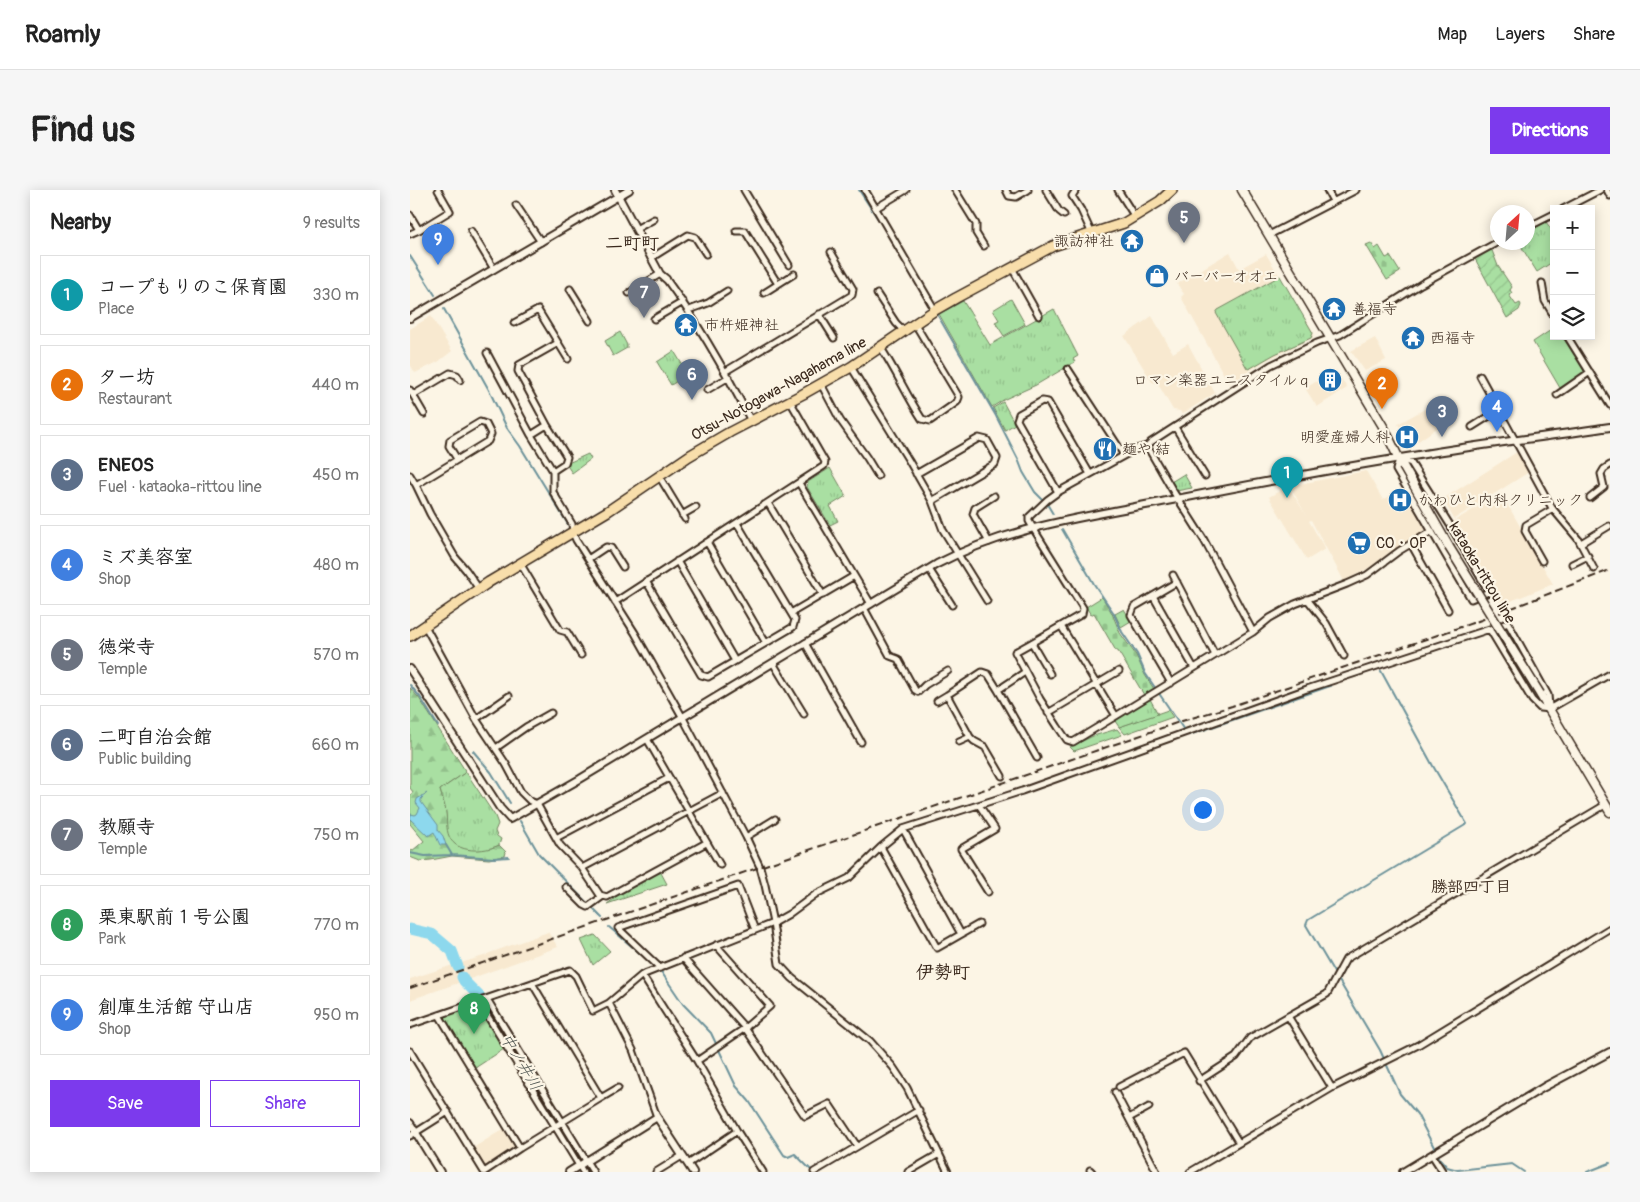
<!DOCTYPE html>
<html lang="en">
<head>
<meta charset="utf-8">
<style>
  body { margin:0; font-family:Pangolin,"Klee One",sans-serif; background:#f6f6f6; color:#222 }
  .controls { position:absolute; right:15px; top:15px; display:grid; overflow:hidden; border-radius:0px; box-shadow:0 2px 12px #0003 }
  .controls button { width:45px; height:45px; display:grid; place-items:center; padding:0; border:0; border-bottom:1px solid #e0e0e0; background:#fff; color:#222; font:25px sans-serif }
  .compass { position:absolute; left:1080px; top:15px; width:45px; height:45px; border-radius:50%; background:#fff; box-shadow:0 2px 12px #0003; rotate:26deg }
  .you { position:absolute; left:792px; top:619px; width:18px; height:18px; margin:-12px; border:4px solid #fff; border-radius:50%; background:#1a73e8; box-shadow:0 0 0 8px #1a73e833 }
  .badge { display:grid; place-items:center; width:32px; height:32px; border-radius:50%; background:#7c3aed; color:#fff; font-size:16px; font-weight:700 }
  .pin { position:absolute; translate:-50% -41px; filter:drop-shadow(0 1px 2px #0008) }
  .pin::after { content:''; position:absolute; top:26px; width:18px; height:15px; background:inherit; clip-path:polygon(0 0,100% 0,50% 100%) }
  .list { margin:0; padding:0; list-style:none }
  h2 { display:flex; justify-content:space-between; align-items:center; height:65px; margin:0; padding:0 20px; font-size:21px }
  h2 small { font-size:16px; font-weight:400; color:#767676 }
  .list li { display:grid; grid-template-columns:32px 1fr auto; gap:15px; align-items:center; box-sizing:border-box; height:80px; margin:0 10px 10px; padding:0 10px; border:1px solid #e0e0e0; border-radius:0px }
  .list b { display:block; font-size:19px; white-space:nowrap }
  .list p { margin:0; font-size:16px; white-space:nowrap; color:#767676 }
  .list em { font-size:16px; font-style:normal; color:#767676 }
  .actions { display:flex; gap:10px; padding:15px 20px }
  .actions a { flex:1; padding:11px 0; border:1px solid #7c3aed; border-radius:0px; text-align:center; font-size:18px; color:#7c3aed }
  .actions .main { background:#7c3aed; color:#fff }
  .icon { flex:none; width:28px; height:28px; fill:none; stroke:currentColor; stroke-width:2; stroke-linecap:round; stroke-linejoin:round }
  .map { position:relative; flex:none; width:1200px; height:982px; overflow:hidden; border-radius:0px }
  header { display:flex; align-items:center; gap:30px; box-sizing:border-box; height:70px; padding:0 25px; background:#fff; border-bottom:1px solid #e0e0e0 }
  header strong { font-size:24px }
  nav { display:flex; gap:28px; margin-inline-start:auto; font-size:18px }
  .intro { display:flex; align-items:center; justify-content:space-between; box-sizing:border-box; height:120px; padding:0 30px }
  h1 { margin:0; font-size:35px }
  .button { padding:12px 22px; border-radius:0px; background:#7c3aed; color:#fff; font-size:18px; font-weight:700 }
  main { display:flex; gap:30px; padding:0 30px }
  aside { flex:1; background:#fff; border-radius:0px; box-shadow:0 2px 12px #0003 }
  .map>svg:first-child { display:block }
  .built { fill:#f8e9d0 }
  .grass { fill:#a9dfa2; stroke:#728460 }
  .forest { fill:url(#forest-firs); stroke:#728460 }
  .cemetery { fill:url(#cemetery-stones); stroke:#728460 }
  .park { fill:url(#park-tufts); stroke:#728460 }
  .garden { fill:url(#garden-furrows); stroke:#728460 }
  .water { fill:#8dd8ed; stroke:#6c929a }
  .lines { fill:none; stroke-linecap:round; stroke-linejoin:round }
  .stream { stroke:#6c929a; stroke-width:2 }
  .river { stroke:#8dd8ed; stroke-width:11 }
  .minor-casing { stroke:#3b2a1e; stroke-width:9 }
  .tertiary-casing { stroke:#3b2a1e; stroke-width:10 }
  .secondary-casing { stroke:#3b2a1e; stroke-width:11 }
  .primary-casing { stroke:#3b2a1e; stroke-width:12 }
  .minor { stroke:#fcf5e5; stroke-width:5 }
  .tertiary { stroke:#fcf5e5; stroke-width:6 }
  .secondary { stroke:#fcf5e5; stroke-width:8 }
  .primary { stroke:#f8deab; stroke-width:9 }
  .rail { stroke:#3b2a1e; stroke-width:2; stroke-dasharray:8 4; stroke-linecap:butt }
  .secondary-bridge-casing { stroke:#3b2a1e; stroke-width:11; stroke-linecap:butt }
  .secondary-bridge { stroke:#fcf5e5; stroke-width:8 }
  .labels { text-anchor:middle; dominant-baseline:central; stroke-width:4.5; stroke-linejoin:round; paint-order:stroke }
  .poi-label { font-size:15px; fill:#3b2a1e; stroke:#fcf5e5; text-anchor:start }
  .street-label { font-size:15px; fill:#3b2a1e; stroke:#fcf5e5 }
  .neighbourhood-label { font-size:16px; font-weight:bold; fill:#3b2a1e; stroke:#fcf5e5 }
  .water-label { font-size:16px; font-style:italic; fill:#505652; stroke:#fcf5e5 }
  .quarter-label { font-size:18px; font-weight:bold; fill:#3b2a1e; stroke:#fcf5e5 }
</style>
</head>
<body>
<header>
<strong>Roamly</strong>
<nav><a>Map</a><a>Layers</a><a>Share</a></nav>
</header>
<div class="intro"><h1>Find us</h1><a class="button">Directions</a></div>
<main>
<aside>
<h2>Nearby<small>9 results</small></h2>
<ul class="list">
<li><span class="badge" style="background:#0f9aa8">1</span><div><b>コープもりのこ保育園</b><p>Place</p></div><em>330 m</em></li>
<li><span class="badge" style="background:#e8710a">2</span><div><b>ター坊</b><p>Restaurant</p></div><em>440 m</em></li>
<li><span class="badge" style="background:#5c6f8a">3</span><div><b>ENEOS</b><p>Fuel · kataoka-rittou line</p></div><em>450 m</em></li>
<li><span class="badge" style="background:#3f7fe0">4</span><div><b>ミズ美容室</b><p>Shop</p></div><em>480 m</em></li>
<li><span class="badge" style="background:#6b7280">5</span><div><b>徳栄寺</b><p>Temple</p></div><em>570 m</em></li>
<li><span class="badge" style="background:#5c6f8a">6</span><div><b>二町自治会館</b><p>Public building</p></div><em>660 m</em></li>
<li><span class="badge" style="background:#6b7280">7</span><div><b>教願寺</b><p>Temple</p></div><em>750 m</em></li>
<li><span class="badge" style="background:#2e9e5b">8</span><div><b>栗東駅前１号公園</b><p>Park</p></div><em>770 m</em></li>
<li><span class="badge" style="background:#3f7fe0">9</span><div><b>創庫生活館 守山店</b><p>Shop</p></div><em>950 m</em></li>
</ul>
<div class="actions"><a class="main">Save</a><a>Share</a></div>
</aside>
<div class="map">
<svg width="1200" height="982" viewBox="0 0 1200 982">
  <defs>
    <pattern id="forest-firs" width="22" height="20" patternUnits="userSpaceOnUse" patternTransform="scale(1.25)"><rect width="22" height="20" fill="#a9dfa2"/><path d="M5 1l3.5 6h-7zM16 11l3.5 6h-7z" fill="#92c08b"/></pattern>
    <pattern id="cemetery-stones" width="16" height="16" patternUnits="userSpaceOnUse" patternTransform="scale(1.25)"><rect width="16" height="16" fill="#a9dfa2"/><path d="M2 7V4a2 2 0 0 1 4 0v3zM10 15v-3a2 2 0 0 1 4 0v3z" fill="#92c08b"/></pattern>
    <pattern id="park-tufts" width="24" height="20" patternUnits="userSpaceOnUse" patternTransform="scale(1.25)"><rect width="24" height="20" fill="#a9dfa2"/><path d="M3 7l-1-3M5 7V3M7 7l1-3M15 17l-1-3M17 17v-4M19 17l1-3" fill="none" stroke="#92c08b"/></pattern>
    <pattern id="garden-furrows" width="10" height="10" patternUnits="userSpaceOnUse" patternTransform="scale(1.25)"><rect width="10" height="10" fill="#a9dfa2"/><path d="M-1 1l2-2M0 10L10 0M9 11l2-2" fill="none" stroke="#92c08b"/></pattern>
  </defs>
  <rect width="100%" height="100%" fill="#fcf5e5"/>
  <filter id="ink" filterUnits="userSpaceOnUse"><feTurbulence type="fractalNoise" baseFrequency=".02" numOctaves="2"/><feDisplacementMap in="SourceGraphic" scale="10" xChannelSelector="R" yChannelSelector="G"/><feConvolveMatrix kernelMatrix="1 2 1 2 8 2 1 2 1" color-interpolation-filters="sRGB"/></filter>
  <g filter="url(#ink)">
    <!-- built -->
    <path class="built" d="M820 62 829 79 856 64 904 143 903 148 855 171 819 194 771 107 774 104 767 94Z
      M21 126 42 161 28 172 5 183 0 174V139Z
      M742 126 763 163 778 154 805 203 772 224 770 221 763 220 748 194 742 192 714 146Z
      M965 148 976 170 955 181 941 161Z
      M926 180 937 198 907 217 895 198Z
      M1029 211 1040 229 1004 254 998 251 988 234Z
      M701 250 708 261 706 266 695 272 687 259Z
      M1107 262 1119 282 1044 329 1033 309Z
      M956 281 973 310 993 298 1015 337 1013 342 984 360 959 378 934 391 901 330 899 331 915 359 897 370 859 307 878 296 896 325 880 296Z
      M1091 303 1143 394 1091 415 1044 331Z
      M138 742 148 757 57 790 55 785 50 787 51 792 0 810V789L40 776 44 775 47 776V778L51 777V773L77 765V764Z
      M95 938 105 955 104 958 76 976 73 975 63 958Z"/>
    <!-- grass -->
    <path class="grass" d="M601 109 615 134 594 146 585 132 589 130 583 120Z
      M1144 138V146H1153L1174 179 1173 183 1150 198 1123 152Z
      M758 520 763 527 715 544 709 537Z
      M707 539 712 545 664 561 660 557 683 546Z"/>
    <!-- forest -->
    <path class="forest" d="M0 498 9 508 56 582 30 600 36 620 38 640 81 658 89 655 96 662 95 666 79 669 42 666 21 670 10 671 0 667V660L2 661 14 651 0 634V606L3 602 0 598Z"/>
    <!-- cemetery -->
    <path class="cemetery" d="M961 53 965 59 969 56 976 68 980 66 990 82 977 90 956 55Z
      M692 407 702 423 710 443 726 465 735 485 744 499 734 505 708 461H706L684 423 681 425 676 417Z"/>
    <!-- park -->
    <path class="park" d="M1136 32 1144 43V71L1127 82 1109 53 1118 52V42Z
      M870 86 903 143 901 148 865 164 839 179 837 178 806 123 808 120Z
      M553 111 580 155 644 119 668 166 663 169 665 172 626 195 595 209 582 217 529 124Z
      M210 142 217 155V158L203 166 195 151Z
      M264 161 278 184 261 195 247 172Z
      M593 212 605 234 595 240 583 218Z
      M178 264 181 269 162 283 156 274Z
      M420 278 436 306 420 316 428 331 420 335 397 297 398 292Z
      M774 284 782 298 766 301 761 292Z
      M714 419 721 431 711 437 705 424Z
      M740 509 748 524 709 537 705 531Z
      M56 582 85 626 88 634 85 641 87 646 91 649 89 655C75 662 46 664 39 646 36 639 37 630 36 622 35 615 32 607 30 600Z
      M250 681 257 694 197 714 204 709 203 707Z
      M185 745 200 761 183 775 171 750Z
      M65 816 68 817 94 859 65 878 35 829 36 825Z"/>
    <!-- garden -->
    <path class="garden" d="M1081 58 1088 76 1102 97 1100 100 1102 103 1099 105 1106 115 1110 113 1111 115 1109 120 1097 128 1064 67Z"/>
    <!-- water -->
    <path class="water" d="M17 603 11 609V612L28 635V640L33 646 36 655H30L24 642 18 646 0 629 1 624 5 625 7 624 10 618 6 613 7 609Z"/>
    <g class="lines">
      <!-- stream -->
      <path class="stream" d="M449 0 468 29
        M472 34 520 115
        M0 66 25 105
        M34 119 79 200 97 238 110 256 159 336
        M527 124 586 226 608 269 613 282 625 302 637 314 643 324
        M652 339 684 394 703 422 712 442 727 464 735 483 774 540
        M971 481 1023 576 1057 634 898 730 896 735 970 860 990 904 1007 924 1030 969 1037 977 1048 980 1102 974 1114 982
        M0 495 10 507 28 536
        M779 545 920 496
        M63 561 81 582 100 613
        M110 631 129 664 192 728
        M36 655 42 665 84 668 99 667
        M0 663 15 666 42 665
        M199 737 239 771
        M250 780 273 814 301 843 326 896 339 911 374 965 378 967 385 964 403 982
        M1177 982 1200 973"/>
      <!-- river -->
      <path class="river" d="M0 739 22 744 42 761 48 777
        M52 787 54 791 70 807
        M76 815 146 929
        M152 940 167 963"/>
      <!-- minor casing -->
      <g class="minor-casing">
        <path id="minor" d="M334 0 379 75
          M455 0 525 120
          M545 0 566 34V43L574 56
          M596 0 599 6 606 7 618 0
          M636 0 649 21 654 25
          M666 0 662 6 671 20 682 44
          M708 0 725 27
          M917 0 923 11
          M1197 0 1200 6
          M106 15 131 52
          M466 18 496 0
          M1153 19 1190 0
          M0 25 9 40
          M1118 37 1144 24
          M226 39 244 29
          M61 41 84 79
          M326 41H335L368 94
          M0 44 9 40 40 21 28 0
          M859 45 946 0
          M241 68 278 45 285 47 296 64
          M602 78 629 126
          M256 89C289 134 316 182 341 231
          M1132 93 1135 111 1144 126
          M160 99 180 131
          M219 103 250 84
          M354 103 384 84
          M467 104 486 133 494 141
          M279 120 298 113 317 101
          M409 124 424 148
          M244 129 273 112
          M104 133 128 120 158 169
          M1157 146 1200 215
          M471 158C486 181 497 206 512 229L520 231 547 212 549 207 505 134
          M77 163 121 245 143 281V302L162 334 163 343 166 350 225 443 273 528 336 647 350 677 355 695 363 733 369 774 382 788 460 851 483 877 497 898 538 982
          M441 177 499 271 522 311 533 340 577 411
          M658 179 714 265
          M316 181 442 105 443 99 421 62
          M1070 186 1142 318 1168 349 1184 379
          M411 194 430 230 457 268 468 286
          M0 200 14 224
          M297 200 319 187
          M3 205 40 183 47 185 50 190
          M1147 205 1180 182
          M765 237 795 286
          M1062 237 1089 220
          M121 245 137 235
          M737 256 763 301 794 350 843 442 860 428 885 414 937 394 957 385 989 361 1022 341
          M989 269 1001 273 1040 335 1079 402 1061 409 986 280Z
          M143 281 155 273 157 267 137 235 108 181 109 175 148 153
          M506 284 569 248 577 250 587 268 585 274 522 311
          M0 285 6 295 20 324 45 367 56 380 69 399
          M249 286 275 329
          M389 293 461 414
          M6 295 78 251 81 244 76 234 70 232 40 250 39 256 47 269
          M648 302 607 230 609 224 632 211 638 212 680 284
          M1180 308 1194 297 1191 284 1194 279 1200 275
          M358 313 413 405
          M272 325 286 317
          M297 352 356 453
          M579 352 563 324 565 318 584 306
          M1171 353 1199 336
          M1001 354 1038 420
          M178 369 196 357 201 358 213 377
          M267 371 325 471
          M1132 371 1115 341 1116 335 1143 319
          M110 373 150 440 157 442 171 465
          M1162 374 1178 366
          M519 379 542 415
          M763 385 805 465
          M236 391 291 485 298 487 383 437 385 430 327 333
          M767 392 743 406 784 478
          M743 406 724 417 721 425 761 493
          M897 409 916 433 934 466
          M205 412 414 276 415 272 380 211
          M454 418 480 466 488 469 505 500 508 502 515 495 538 481
          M381 423 444 386
          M15 436 66 529 96 574 111 602 120 611 127 614 150 655 172 678 190 705 197 707 296 653
          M651 436 706 526 663 552 657 550 648 537 630 509 605 462C627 450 649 437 672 424L673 418 623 338 619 331V327L637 310 648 302 726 259 737 256 741 252 861 175 907 153 930 145 1011 94 1088 52
          M1080 440 1122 510 1130 518 1139 519 1200 484
          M395 453 451 552
          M622 453 640 484
          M363 473 394 524
          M588 500 627 568
          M527 511 537 505
          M638 523 709 481
          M706 526 843 442
          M66 529 99 506
          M237 549 310 675
          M549 552 560 547
          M86 558 116 537 141 523
          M592 586 575 557 564 551 560 547 537 505 572 482 578 484 588 500 615 482
          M569 615 585 639 551 659 578 702
          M493 639 551 744
          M336 647 365 629
          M146 648 259 588
          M471 657 527 758 569 734
          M172 678 313 603
          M156 697 174 715 178 717 193 706
          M273 768 335 838 395 926 419 914 447 956
          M250 778 208 738 328 696 345 740
          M232 785 287 871 327 941 353 982
          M77 809 183 982
          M69 812 173 982
          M199 813 223 860 247 927
          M29 825 110 958
          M878 826 922 898
          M0 835 160 780 166 786 183 821 199 813 232 785 363 733 379 724 406 704 439 688 471 657 493 639 612 601 897 499 1098 433 1138 505 1139 516
          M0 861 74 982 110 958 191 908 122 793
          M287 871 335 838 360 816 306 755
          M789 891 826 867 840 848 917 804 936 769 1195 615
          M709 897 774 863 829 953
          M705 902 747 982
          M191 908 208 898
          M719 928 739 917
          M0 946 38 922
          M1022 965 1033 982
          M278 974 327 941
          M680 980 682 982
          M246 982 272 966
          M404 982 509 920
          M498 982 529 964
          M780 982 922 898 1008 855 1200 738"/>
      </g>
      <!-- tertiary casing -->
      <g class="tertiary-casing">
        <path id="tertiary" d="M205 0 250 84 256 89
          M0 128 219 0
          M0 479 90 618 100 629 170 589 527 374C602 335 686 325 767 309 848 293 928 278 1009 265 1072 254 1136 247 1200 237
          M0 933 30 982
          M159 982 247 927 283 982
          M993 982 1134 897 1200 862"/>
      </g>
      <!-- secondary casing -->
      <g class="secondary-casing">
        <path id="secondary" d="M832 0 974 238 989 269 1039 357
          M1130 504 1200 622"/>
      </g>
      <!-- primary casing -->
      <g class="primary-casing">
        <path id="primary" d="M0 446 79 392 198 321 279 266 320 242 393 204 441 177 525 120 546 108 643 56 714 33 750 11 762 0"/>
      </g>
      <!-- minor -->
      <use href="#minor" class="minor"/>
      <!-- tertiary -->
      <use href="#tertiary" class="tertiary"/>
      <!-- secondary -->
      <use href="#secondary" class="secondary"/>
      <!-- primary -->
      <use href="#primary" class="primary"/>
      <!-- rail -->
      <path class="rail" d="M0 798 772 531 822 516 1071 430 1200 380"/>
      <!-- secondary-bridge casing -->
      <g class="secondary-bridge-casing">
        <path id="secondary-bridge" d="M1039 357 1130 504"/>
      </g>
      <!-- secondary-bridge -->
      <use href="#secondary-bridge" class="secondary-bridge"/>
    </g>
  </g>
  <!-- icons -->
  <defs>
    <g id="temple-disc" transform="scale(1.25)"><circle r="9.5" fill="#1f6fb2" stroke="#fcf5e5"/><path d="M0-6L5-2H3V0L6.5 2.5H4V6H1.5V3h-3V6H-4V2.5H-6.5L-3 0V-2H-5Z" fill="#fff"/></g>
    <g id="shop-disc" transform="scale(1.25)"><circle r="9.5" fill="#1f6fb2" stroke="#fcf5e5"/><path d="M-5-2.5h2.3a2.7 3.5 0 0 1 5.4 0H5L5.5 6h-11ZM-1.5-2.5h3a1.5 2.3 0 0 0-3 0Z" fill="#fff"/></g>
    <g id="building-disc" transform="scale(1.25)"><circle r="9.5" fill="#1f6fb2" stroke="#fcf5e5"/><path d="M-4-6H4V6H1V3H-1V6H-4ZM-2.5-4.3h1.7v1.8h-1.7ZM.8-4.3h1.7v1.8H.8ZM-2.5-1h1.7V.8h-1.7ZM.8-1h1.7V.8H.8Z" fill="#fff"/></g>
    <g id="hospital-disc" transform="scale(1.25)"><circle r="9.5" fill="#1f6fb2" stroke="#fcf5e5"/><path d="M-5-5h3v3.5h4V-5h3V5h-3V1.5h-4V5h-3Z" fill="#fff"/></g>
    <g id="restaurant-disc" transform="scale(1.25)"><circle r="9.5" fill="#1f6fb2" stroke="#fcf5e5"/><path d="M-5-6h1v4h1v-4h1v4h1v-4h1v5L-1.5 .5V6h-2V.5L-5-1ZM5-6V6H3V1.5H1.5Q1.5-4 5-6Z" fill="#fff"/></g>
    <g id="supermarket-disc" transform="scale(1.25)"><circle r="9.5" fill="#1f6fb2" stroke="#fcf5e5"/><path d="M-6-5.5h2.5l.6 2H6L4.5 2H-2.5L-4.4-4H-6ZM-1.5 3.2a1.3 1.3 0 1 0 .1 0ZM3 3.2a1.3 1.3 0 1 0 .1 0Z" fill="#fff"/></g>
  </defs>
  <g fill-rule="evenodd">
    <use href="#temple-disc" x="722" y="51"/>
    <use href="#shop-disc" x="747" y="86"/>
    <use href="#temple-disc" x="924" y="119"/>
    <use href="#temple-disc" x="276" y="135"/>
    <use href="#temple-disc" x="1003" y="148"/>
    <use href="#building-disc" x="920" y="190"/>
    <use href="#hospital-disc" x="997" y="247"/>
    <use href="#restaurant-disc" x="695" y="259"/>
    <use href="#hospital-disc" x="990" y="310"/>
    <use href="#supermarket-disc" x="949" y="353"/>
  </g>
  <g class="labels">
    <!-- poi labels -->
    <g class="poi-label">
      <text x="704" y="51" text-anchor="end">諏訪神社</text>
      <text x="764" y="86">バーバーオオエ</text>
      <text x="942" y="119">善福寺</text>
      <text x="294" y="135">市杵姫神社</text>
      <text x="1020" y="148">西福寺</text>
      <text x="902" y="190" text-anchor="end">ロマン楽器ユニスタイルｑ</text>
      <text x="980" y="247" text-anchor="end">明愛産婦人科</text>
      <text x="712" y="259">麺や 結</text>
      <text x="1008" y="310">かわひと内科クリニック</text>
      <text x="966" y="353">CO・OP</text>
    </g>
    <!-- street labels -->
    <g class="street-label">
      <text transform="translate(369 199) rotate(-29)">Otsu-Notogawa-Nagahama line</text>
      <text transform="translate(1072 383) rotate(59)">kataoka-rittou line</text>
    </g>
    <!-- neighbourhood labels -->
    <g class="neighbourhood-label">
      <text x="1061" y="697">勝部四丁目</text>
    </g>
    <!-- water labels -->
    <g class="water-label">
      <text transform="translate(111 872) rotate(59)">中ノ井川</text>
    </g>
    <!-- quarter labels -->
    <g class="quarter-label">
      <text x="222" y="53">二町町</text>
      <text x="533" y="782">伊勢町</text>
    </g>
  </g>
</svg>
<div class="controls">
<button>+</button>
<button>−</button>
<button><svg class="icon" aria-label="layers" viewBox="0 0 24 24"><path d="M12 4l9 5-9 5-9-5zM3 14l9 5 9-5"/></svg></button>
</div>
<svg class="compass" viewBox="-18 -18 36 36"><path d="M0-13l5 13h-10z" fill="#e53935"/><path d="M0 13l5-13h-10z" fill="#767676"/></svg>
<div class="you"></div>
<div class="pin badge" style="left:877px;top:308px;background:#0f9aa8">1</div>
<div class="pin badge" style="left:972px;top:219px;background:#e8710a">2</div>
<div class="pin badge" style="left:1032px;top:247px;background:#5c6f8a">3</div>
<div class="pin badge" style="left:1087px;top:242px;background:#3f7fe0">4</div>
<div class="pin badge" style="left:774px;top:53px;background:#6b7280">5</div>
<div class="pin badge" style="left:282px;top:210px;background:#5c6f8a">6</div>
<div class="pin badge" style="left:234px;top:128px;background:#6b7280">7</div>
<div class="pin badge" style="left:64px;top:844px;background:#2e9e5b">8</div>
<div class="pin badge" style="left:28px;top:75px;background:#3f7fe0">9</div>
</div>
</main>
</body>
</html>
